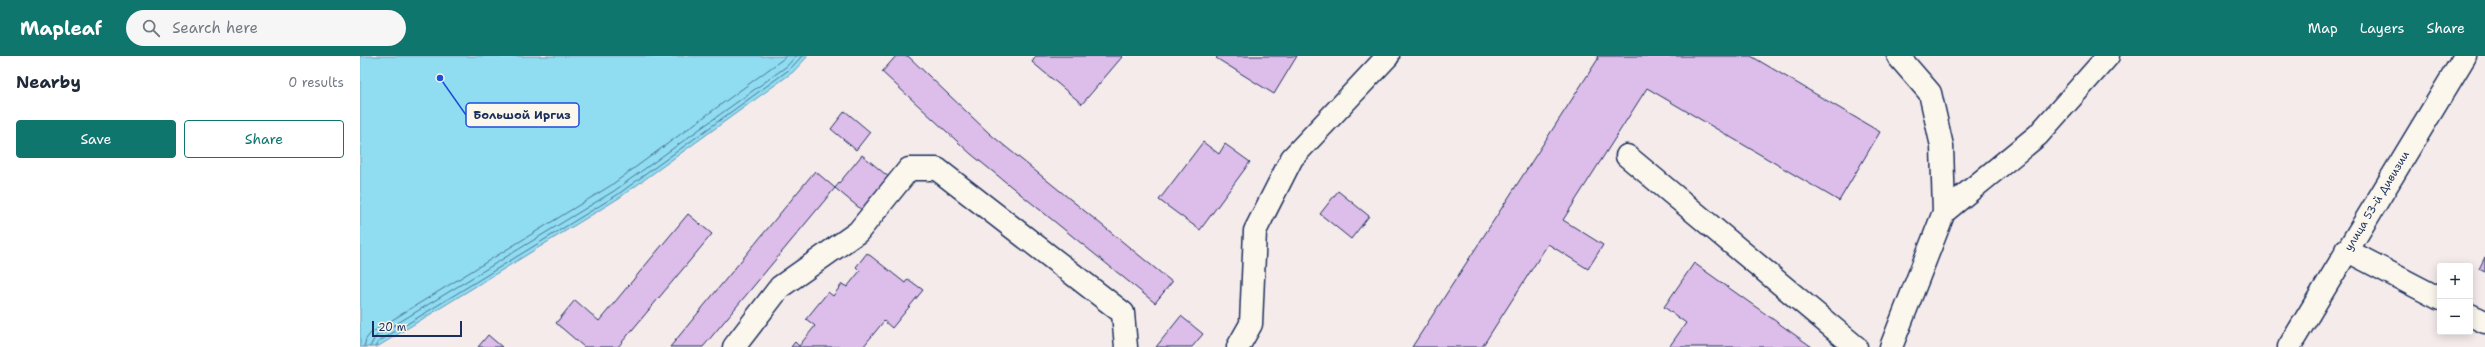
<!DOCTYPE html>
<html lang="en">
<head>
<meta charset="utf-8">
<style>
  body { margin:0; font-family:"Shantell Sans",sans-serif; background:#f6f6f7; color:#1f2937 }
  .controls { position:absolute; right:12px; bottom:12px; display:grid; overflow:hidden; border-radius:4px; box-shadow:0 2px 10px #0003 }
  .controls button { width:36px; height:36px; display:grid; place-items:center; padding:0; border:0; border-bottom:1px solid #e0e1e3; background:#fff; color:#1f2937; font:20px sans-serif }
  .scale { position:absolute; left:12px; bottom:10px; width:90px; box-sizing:border-box; padding-left:4px; border:2px solid #1b2f5e; border-top:0; font-size:11px; line-height:14px; white-space:nowrap; color:#1b2f5e; -webkit-text-stroke:3px #fbf7ec; paint-order:stroke }
  .list { margin:0; padding:0; list-style:none }
  h2 { display:flex; justify-content:space-between; align-items:center; height:52px; margin:0; padding:0 16px; font-size:17px }
  h2 small { font-size:13px; font-weight:400; color:#747a83 }
  .actions { display:flex; gap:8px; padding:12px 16px }
  .actions a { flex:1; padding:9px 0; border:1px solid #0f766e; border-radius:4px; text-align:center; font-size:14px; color:#0f766e }
  .actions .main { background:#0f766e; color:#fff }
  .icon { flex:none; width:22px; height:22px; fill:none; stroke:currentColor; stroke-width:2; stroke-linecap:round; stroke-linejoin:round }
  .map { position:relative; flex:none; width:2125px; height:291px; overflow:hidden }
  header { display:flex; align-items:center; gap:24px; box-sizing:border-box; height:56px; padding:0 20px; background:#0f766e; color:#fff }
  header strong { font-size:19px }
  nav { display:flex; gap:22px; margin-inline-start:auto; font-size:14px }
  .search { width:280px; height:36px; background:#f6f6f7; display:flex; align-items:center; gap:10px; box-sizing:border-box; padding:0 14px; border-radius:22px; color:#747a83; font-size:15px }
  main { display:flex }
  aside { flex:1; background:#fff }
  .map>svg:first-child { display:block }
  .water { fill:#90dcf0; stroke:#6197b6 }
  .lines { fill:none; stroke-linecap:round; stroke-linejoin:round }
  .shore { stroke:#4a7498; stroke-width:1 }
  .building { fill:#ddbde9; stroke:#1b2f5e }
  .minor-casing { stroke:#1b2f5e; stroke-width:25 }
  .minor { stroke:#fbf7ec; stroke-width:22 }
  .labels { text-anchor:middle; dominant-baseline:central; stroke-width:3.5; stroke-linejoin:round; paint-order:stroke }
  .street-label { font-size:11px; fill:#1b2f5e; stroke:#fbf7ec }
  .leader { fill:none; stroke:#1d4ed8; stroke-width:1.5 }
  .callout-dot { fill:#1d4ed8; stroke:#fbf7ec; stroke-width:1.5 }
  .callout { fill:#fbf7ec; stroke:#1d4ed8; stroke-width:1.5 }
  .callout-label { font-size:12px; text-anchor:middle; font-weight:bold; fill:#1b2f5e }
</style>
</head>
<body>
<header>
<strong>Mapleaf</strong>
<div class="search"><svg class="icon" aria-label="search" viewBox="0 0 24 24"><circle cx="10" cy="10" r="6"/><path d="M15 15l6 6"/></svg>Search here</div>
<nav><a>Map</a><a>Layers</a><a>Share</a></nav>
</header>
<main>
<aside>
<h2>Nearby<small>0 results</small></h2>
<ul class="list">
</ul>
<div class="actions"><a class="main">Save</a><a>Share</a></div>
</aside>
<div class="map">
<svg width="2125" height="291" viewBox="0 0 2125 291">
  <rect width="100%" height="100%" fill="#f5ebeb"/>
  <filter id="ink" filterUnits="userSpaceOnUse"><feTurbulence type="fractalNoise" baseFrequency=".025" numOctaves="2"/><feDisplacementMap in="SourceGraphic" scale="8" xChannelSelector="R" yChannelSelector="G"/><feConvolveMatrix kernelMatrix="1 2 1 2 8 2 1 2 1" color-interpolation-filters="sRGB"/></filter>
  <g filter="url(#ink)">
    <!-- water -->
    <path class="water" d="M0 0H448L433 16 259 142 17 291H0Z"/>
    <g class="lines">
      <!-- shore -->
      <path class="shore" d="M4 291 6 283 11 277 250 130 427 0
        M10 291 15 281 254 135 427 10 436 0
        M15 291 18 286 257 139 430 13 442 0"/>
    </g>
    <!-- building -->
    <path class="building" d="M536 0H548L630 78 812 226 795 247 611 98 522 16Z
      M676 0H761L762 1 722 48 672 6Z
      M858 0H937L914 38 856 2Z
      M1237 0H1391L1520 76 1479 145 1287 32 1203 164 1243 189 1228 213 1188 188 1122 291H1052L1238 3Z
      M485 55 510 76 496 94 471 73Z
      M843 86 859 98 865 88 890 106 840 174 799 144Z
      M502 99 530 122 503 155 475 132Z
      M455 115 475 132 343 291H310Z
      M978 135 1009 160 991 183 960 158Z
      M328 158 352 178 258 291H224L196 267 215 244 239 265Z
      M507 197 545 227 548 223 563 234 532 272 524 265 503 291H431L435 286 439 290 455 270 446 263 468 236 473 240 482 228 487 231 500 215 496 211Z
      M2125 201V216L2119 213Z
      M1334 207 1452 291H1309L1326 267 1304 251Z
      M821 260 843 278 832 291H796Z
      M128 279 142 291H118Z"/>
    <g class="lines">
      <!-- minor casing -->
      <g class="minor-casing">
        <path id="minor" d="M1267 100 1496 291
          M1584 156 1678 79 1748 0
          M1986 194 2080 243
          M2110 259 2125 266
          M374 291 420 231 498 176 549 113H577L763 257 766 291
          M878 291 891 268 895 175 932 102 1028 0
          M1531 291 1584 156 1582 90 1570 37 1538 0
          M1929 291 2105 0"/>
      </g>
      <!-- minor -->
      <use href="#minor" class="minor"/>
    </g>
  </g>
  <g class="labels">
    <!-- street labels -->
    <g class="street-label">
      <text transform="translate(2017 145) rotate(-59)">улица 53-й Дивизии</text>
    </g>
  </g>
  <!-- callouts -->
  <path class="leader" d="M80 22L106 59"/>
  <circle class="callout-dot" cx="80" cy="22" r="4"/>
  <rect class="callout" x="106" y="47" width="113" height="24" rx="4"/>
  <g class="callout-label">
    <text x="162" y="63">Большой Иргиз</text>
  </g>
</svg>
<div class="controls">
<button>+</button>
<button>−</button>
</div>
<div class="scale">20 m</div>
</div>
</main>
</body>
</html>
